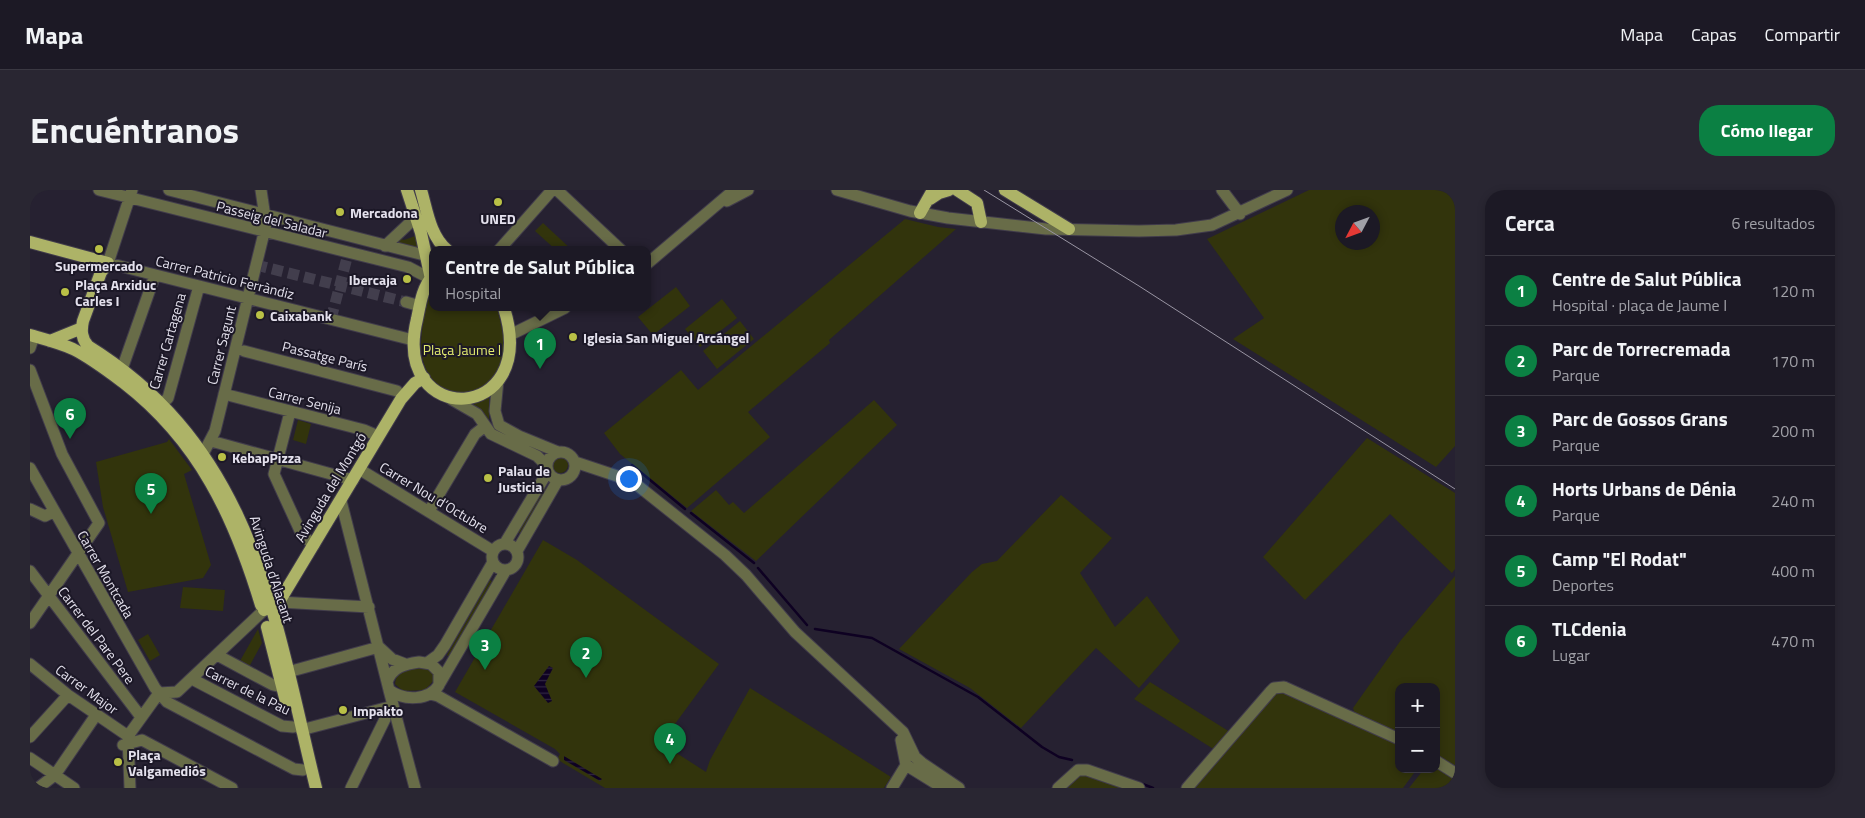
<!DOCTYPE html>
<html lang="es">
<head>
<meta charset="utf-8">
<style>
  body { margin:0; font-family:"Titillium Web",sans-serif; background:#292632; color:#f1f3f6 }
  .controls { position:absolute; right:15px; bottom:15px; display:grid; overflow:hidden; border-radius:10px; box-shadow:0 2px 8px #0003 }
  .controls button { width:45px; height:45px; display:grid; place-items:center; padding:0; border:0; border-bottom:1px solid #3a3842; background:#1c1925; color:#f1f3f6; font:25px sans-serif }
  .compass { position:absolute; left:1305px; top:15px; width:45px; height:45px; border-radius:50%; background:#1c1925; box-shadow:0 2px 8px #0003; rotate:229deg }
  .you { position:absolute; left:598px; top:288px; width:18px; height:18px; margin:-12px; border:4px solid #fff; border-radius:50%; background:#1a73e8; box-shadow:0 0 0 8px #1a73e833 }
  .badge { display:grid; place-items:center; width:32px; height:32px; border-radius:50%; background:#0b8043; color:#fff; font-size:16px; font-weight:700 }
  .pin { position:absolute; translate:-50% -41px; filter:drop-shadow(0 1px 2px #0008) }
  .pin::after { content:''; position:absolute; top:26px; width:18px; height:15px; background:inherit; clip-path:polygon(0 0,100% 0,50% 100%) }
  .popup { position:absolute; left:399px; top:56px; width:222px; height:65px; box-sizing:border-box; display:grid; place-content:center; border-radius:10px; background:#1c1925; filter:drop-shadow(0 1px 4px #0005); font-size:16px; white-space:nowrap; color:#a0a0a7 }
  .popup b { font-size:19px; color:#f1f3f6 }
  .popup::after { content:''; position:absolute; left:50%; top:100%; margin-left:-10px; border:10px solid transparent; border-top-color:#1c1925 }
  .list { margin:0; padding:0; list-style:none }
  h2 { display:flex; justify-content:space-between; align-items:center; height:65px; margin:0; padding:0 20px; font-size:21px }
  h2 small { font-size:16px; font-weight:400; color:#a0a0a7 }
  .list li { display:grid; grid-template-columns:32px 1fr auto; gap:15px; align-items:center; box-sizing:border-box; height:70px; padding:0 20px; border-top:1px solid #3a3842 }
  .list b { display:block; font-size:19px; white-space:nowrap }
  .list p { margin:0; font-size:16px; white-space:nowrap; color:#a0a0a7 }
  .list em { font-size:16px; font-style:normal; color:#a0a0a7 }
  .map { position:relative; flex:none; width:1425px; height:598px; overflow:hidden; border-radius:20px }
  header { display:flex; align-items:center; gap:30px; box-sizing:border-box; height:70px; padding:0 25px; background:#1c1925; border-bottom:1px solid #3a3842 }
  header strong { font-size:24px }
  nav { display:flex; gap:28px; margin-inline-start:auto; font-size:18px }
  .intro { display:flex; align-items:center; justify-content:space-between; box-sizing:border-box; height:120px; padding:0 30px }
  h1 { margin:0; font-size:35px }
  .button { padding:12px 22px; border-radius:20px; background:#0b8043; color:#fff; font-size:18px; font-weight:700 }
  main { display:flex; gap:30px; padding:0 30px }
  aside { flex:1; background:#1c1925; border-radius:20px; box-shadow:0 2px 8px #0003 }
  .map>svg:first-child { display:block }
  .green { fill:#32340c; fill-rule:evenodd }
  .water { fill:url(#water-rules) }
  .lines { fill:none; stroke-linecap:round; stroke-linejoin:round }
  .stream { stroke:#0e0122; stroke-width:2.5 }
  .minor-tunnel { stroke:#423e4d; stroke-width:11; stroke-dasharray:11 5.5; stroke-linecap:butt }
  .minor-casing { stroke:#413c4b; stroke-width:13 }
  .major-casing { stroke:#413c4b; stroke-width:14 }
  .minor { stroke:#686c48; stroke-width:11 }
  .major { stroke:#adb367; stroke-width:12 }
  .tram { stroke:#9995a3; stroke-width:1 }
  .poi-dot { fill:#b9c046; stroke:#1c1827; stroke-width:2 }
  .labels { text-anchor:middle; dominant-baseline:central; stroke-width:4; stroke-linejoin:round; paint-order:stroke }
  .poi-label { font-size:14px; font-weight:bold; fill:#e4e1ed; stroke:#1c1827; text-anchor:start }
  .street-label { font-size:14px; fill:#e4e1ed; stroke:#1c1827 }
  .park-label { font-size:14px; fill:#e2ea6f; stroke:#1c1827 }
</style>
</head>
<body>
<header>
<strong>Mapa</strong>
<nav><a>Mapa</a><a>Capas</a><a>Compartir</a></nav>
</header>
<div class="intro"><h1>Encuéntranos</h1><a class="button">Cómo llegar</a></div>
<main>
<div class="map">
<svg width="1425" height="598" viewBox="0 0 1425 598">
  <defs>
    <pattern id="water-rules" width="6" height="5" patternUnits="userSpaceOnUse" patternTransform="scale(1.25)"><rect width="6" height="5" fill="#0e0122"/><path d="M0 2.5h6" fill="none" stroke="#312642"/></pattern>
  </defs>
  <rect width="100%" height="100%" fill="#262131"/>
  <!-- green -->
  <path class="green" d="M1279 0H1425V256L1406 277 1203 149 1234 128 1177 49ZM1342 22V52H1312V22Z
    M875 29 908 37 926 39 799 150 800 153 718 222 740 247 657 318 590 264 574 243 651 180 668 200Z
    M513 33 542 60H526L505 41Z
    M388 45 392 59 365 52 369 48 374 50Z
    M646 97 660 116 623 145 608 127Z
    M402 100V118H467C470 131 475 145 474 159 465 224 382 218 392 141 393 128 396 112 402 100Z
    M692 109 707 128 670 157 655 139Z
    M710 131 724 149 687 179 673 161Z
    M459 206V231L442 213Z
    M844 210 867 235 726 371 661 321 686 300 699 315 703 312 714 323Z
    M268 230 281 234 276 254 263 250Z
    M1337 248 1425 303V379L1422 383 1360 324 1275 410 1233 367Z
    M139 249 162 280 154 284 181 375 173 388 98 402 73 317 66 272 137 252Z
    M522 275a8 8 0 1 1 16 0a8 8 0 1 1-16 0Z
    M514 297 517 299 491 344 488 342Z
    M1031 305 1082 348 1050 383 1085 437 1117 406 1150 451 1109 498 1066 458 991 538 940 498 869 459 942 382 952 374 967 371Z
    M513 350 547 370 689 474 631 553 676 582 680 570 720 498 861 587 854 598H575L533 573 527 569 530 564 525 559 425 502Z
    M1425 386V580L1406 568V497H1369V547L1325 524 1323 518 1371 450Z
    M460 390 463 392 419 467 417 465Z
    M153 397 195 400 193 421 150 418Z
    M228 439 232 453 219 477 210 471Z
    M118 444 130 465 120 471 108 450Z
    M395 477 403 483 404 490 395 500 373 501 365 494 367 484 377 479Z
    M1120 492 1200 542 1185 560 1104 509Z
    M1247 500 1369 552V579H1387L1373 598H1160Z
    M1406 574 1425 584V598H1379L1394 579H1406Z
    M1046 585H1057L1098 598H1031Z"/>
  <!-- water -->
  <path class="water" d="M519 476 523 478 515 494 522 511 518 513 504 496Z
    M534 566 572 589 570 591 534 570Z"/>
  <g class="lines">
    <!-- stream -->
    <path class="stream" d="M602 275 655 319
      M661 323 724 373
      M728 378 777 435
      M785 439 842 448 948 507 1012 557 1029 567 1042 570
      M1110 593 1123 598"/>
    <!-- minor-tunnel -->
    <path class="minor-tunnel" d="M226 75 376 112
      M301 129 318 64"/>
    <!-- minor casing -->
    <g class="minor-casing">
      <path id="minor" d="M69 0 378 77 401 89
        M102 0 78 73 383 150
        M139 0 402 67
        M527 0 591 60
        M807 0 880 21 918 28 1016 39 1109 41 1146 40 1182 35 1257 0
        M1192 0 1210 24
        M697 11 718 0
        M355 56 386 27
        M469 60 522 0
        M618 73 704 0
        M376 112 390 116
        M480 145 535 118
        M0 158 4 146
        M214 161 367 201
        M92 179 125 85
        M0 180 32 264 69 333 0 433
        M468 190 465 221 469 235 489 246 528 262
        M194 204 334 240 348 246
        M421 209 447 224 461 244 507 266 517 276
        M132 214 138 208 169 96
        M260 222 244 284 272 345 284 355
        M181 251 323 290
        M517 276a14 14 0 1 1 28 0a14 14 0 1 1-28 0Z
        M167 269 173 264 185 241 234 43 236 34 231 0
        M545 272 602 291 695 365 716 385 765 442 873 542 885 567 892 573 929 598
        M0 278 125 498 137 512 264 579 273 580
        M329 279 463 361
        M311 311 357 492
        M0 319 15 326 23 322
        M399 321 445 244 454 237
        M475 353 518 281
        M462 367a13 13 0 1 1 26 0a13 13 0 1 1-26 0Z
        M487 361 528 290
        M0 381 111 527
        M249 412 339 417
        M349 457 362 469 375 474
        M187 465 243 495 252 497
        M389 472 401 474 409 482V495C399 511 374 511 359 500L357 492C362 477 375 474 389 472Z
        M397 473 408 465 415 455 463 372
        M0 474 38 505 98 546
        M258 482 349 457
        M162 489 252 536 263 537
        M410 493 476 380
        M359 500 385 598
        M129 503 147 502 233 421
        M400 504 408 506 523 571
        M271 540 363 516
        M98 546 129 503
        M0 547 38 505
        M98 547 100 598
        M871 550 876 575
        M93 555 112 550 202 598
        M0 568 44 598
        M1406 571 1425 583
        M876 575 913 598
        M8 598 25 585 66 525
        M321 598 355 529 352 519
        M862 598 876 575
        M1028 598 1048 580H1057L1109 598
        M1157 598 1240 502 1244 498 1254 497 1369 549"/>
    </g>
    <!-- major casing -->
    <g class="major-casing">
      <path id="major" d="M377 0 391 43 401 89
        M391 0C397 20 400 46 417 60
        M927 0 947 13 951 32
        M975 0 1039 39
        M900 9 909 3 919 0
        M890 23 903 0
        M0 52 78 73 71 82 53 131C51 140 51 148 58 156 224 259 243 423 286 598
        M402 87C392 98 390 115 387 129 360 239 511 235 474 118
        M0 145C14 149 30 153 43 159 61 168 78 181 94 193 169 251 204 326 231 415
        M20 151 52 138
        M234 420 249 412 371 209 385 193 394 188
        M237 437 256 512"/>
    </g>
    <!-- minor -->
    <use href="#minor" class="minor"/>
    <!-- major -->
    <use href="#major" class="major"/>
    <!-- tram -->
    <path class="tram" d="M954 0 1109 96 1425 299"/>
  </g>
  <!-- markers -->
  <g class="poi-dot">
    <circle cx="468" cy="12" r="5"/>
    <circle cx="310" cy="22" r="5"/>
    <circle cx="69" cy="59" r="5"/>
    <circle cx="377" cy="89" r="5"/>
    <circle cx="35" cy="102" r="5"/>
    <circle cx="230" cy="125" r="5"/>
    <circle cx="543" cy="147" r="5"/>
    <circle cx="192" cy="267" r="5"/>
    <circle cx="458" cy="288" r="5"/>
    <circle cx="313" cy="520" r="5"/>
    <circle cx="88" cy="572" r="5"/>
  </g>
  <g class="labels">
    <!-- poi labels -->
    <g class="poi-label">
      <text x="320" y="22">Mercadona</text>
      <text x="468" y="28" text-anchor="middle">UNED</text>
      <text x="69" y="75" text-anchor="middle">Supermercado</text>
      <text x="367" y="89" text-anchor="end">Ibercaja</text>
      <text x="45" y="94">Plaça Arxiduc<tspan x="45" dy="16">Carles I</tspan></text>
      <text x="240" y="125">Caixabank</text>
      <text x="553" y="147">Iglesia San Miguel Arcángel</text>
      <text x="202" y="267">KebapPizza</text>
      <text x="468" y="280">Palau de<tspan x="468" dy="16">Justicia</tspan></text>
      <text x="323" y="520">Impakto</text>
      <text x="98" y="564">Plaça<tspan x="98" dy="16">Valgamediós</tspan></text>
    </g>
    <!-- street labels -->
    <g class="street-label">
      <text transform="translate(242 29) rotate(14)">Passeig del Saladar</text>
      <text transform="translate(195 87) rotate(14)">Carrer Patricio Ferràndiz</text>
      <text transform="translate(137 151) rotate(-74)">Carrer Cartagena</text>
      <text transform="translate(191 155) rotate(-76)">Carrer Sagunt</text>
      <text transform="translate(295 166) rotate(14)">Passatge París</text>
      <text transform="translate(275 210) rotate(14)">Carrer Senija</text>
      <text transform="translate(300 297) rotate(-59)">Avinguda del Montgó</text>
      <text transform="translate(404 307) rotate(31)">Carrer Nou d’Octubre</text>
      <text transform="translate(242 379) rotate(72)">Avinguda d'Alacant</text>
      <text transform="translate(76 384) rotate(60)">Carrer Montcada</text>
      <text transform="translate(67 445) rotate(53)">Carrer del Pare Pere</text>
      <text transform="translate(57 499) rotate(36)">Carrer Major</text>
      <text transform="translate(218 500) rotate(26)">Carrer de la Pau</text>
    </g>
    <!-- park labels -->
    <g class="park-label">
      <text x="432" y="159">Plaça Jaume I</text>
    </g>
  </g>
</svg>
<div class="controls">
<button>+</button>
<button>−</button>
</div>
<svg class="compass" viewBox="-18 -18 36 36"><path d="M0-13l5 13h-10z" fill="#e53935"/><path d="M0 13l5-13h-10z" fill="#a0a0a7"/></svg>
<div class="you"></div>
<div class="pin badge" style="left:510px;top:179px">1</div>
<div class="popup"><b>Centre de Salut Pública</b>Hospital</div>
<div class="pin badge" style="left:556px;top:488px">2</div>
<div class="pin badge" style="left:455px;top:480px">3</div>
<div class="pin badge" style="left:640px;top:574px">4</div>
<div class="pin badge" style="left:121px;top:324px">5</div>
<div class="pin badge" style="left:40px;top:249px">6</div>
</div>
<aside>
<h2>Cerca<small>6 resultados</small></h2>
<ul class="list">
<li><span class="badge">1</span><div><b>Centre de Salut Pública</b><p>Hospital · plaça de Jaume I</p></div><em>120 m</em></li>
<li><span class="badge">2</span><div><b>Parc de Torrecremada</b><p>Parque</p></div><em>170 m</em></li>
<li><span class="badge">3</span><div><b>Parc de Gossos Grans</b><p>Parque</p></div><em>200 m</em></li>
<li><span class="badge">4</span><div><b>Horts Urbans de Dénia</b><p>Parque</p></div><em>240 m</em></li>
<li><span class="badge">5</span><div><b>Camp &quot;El Rodat&quot;</b><p>Deportes</p></div><em>400 m</em></li>
<li><span class="badge">6</span><div><b>TLCdenia</b><p>Lugar</p></div><em>470 m</em></li>
</ul>
</aside>
</main>
</body>
</html>
